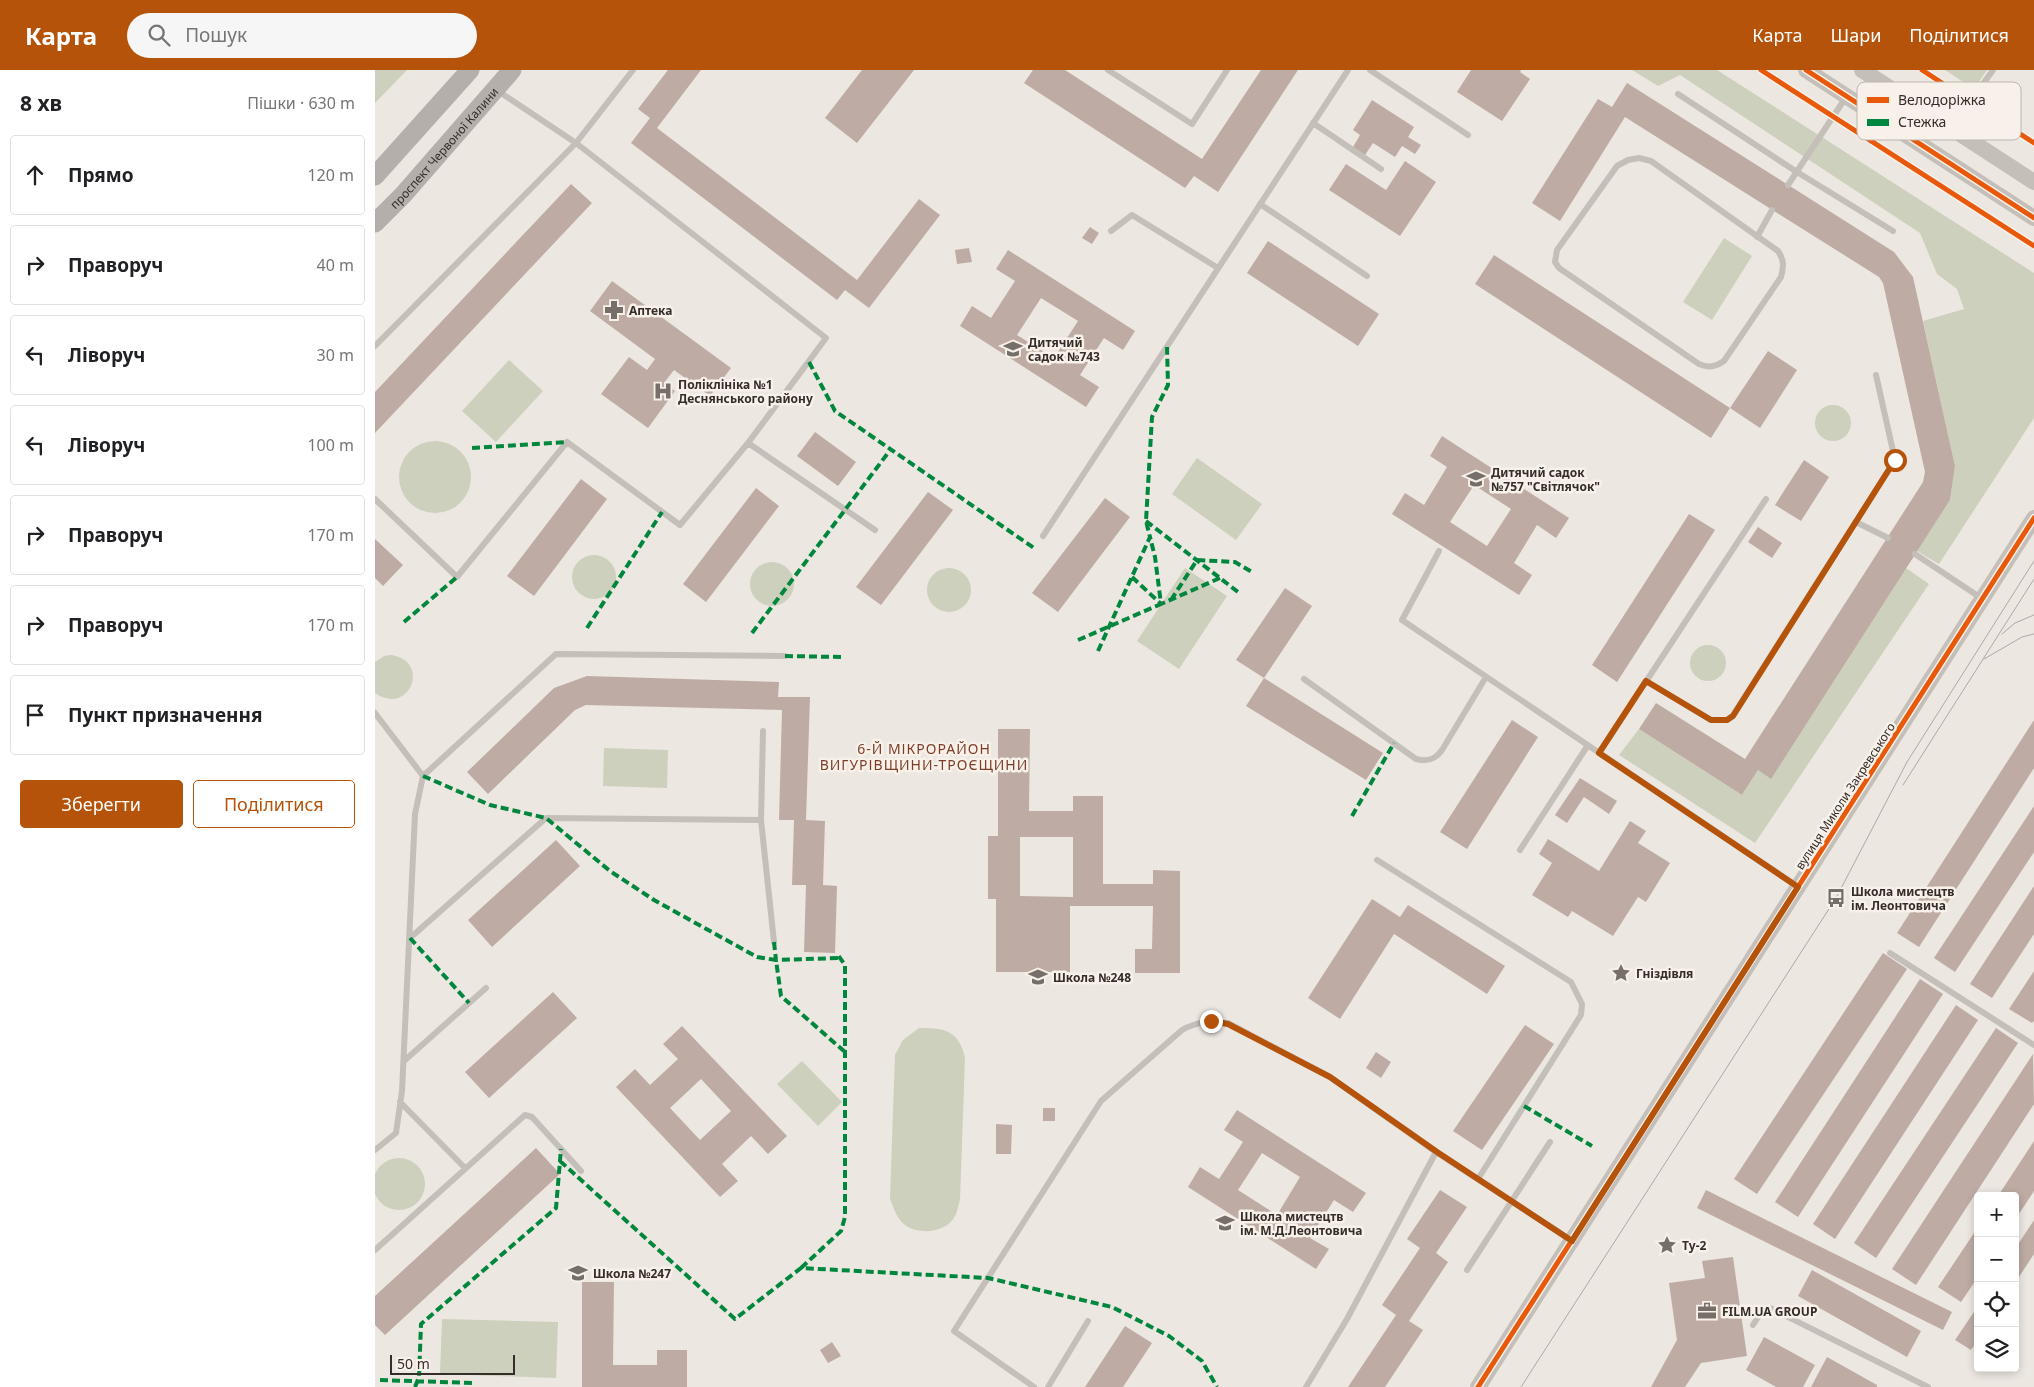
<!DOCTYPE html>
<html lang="uk">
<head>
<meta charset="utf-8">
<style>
  body { margin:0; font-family:"Noto Sans",sans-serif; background:#f6f6f6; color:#202124 }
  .controls { position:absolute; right:15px; bottom:15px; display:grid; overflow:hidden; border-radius:5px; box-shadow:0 2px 8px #0003 }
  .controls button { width:45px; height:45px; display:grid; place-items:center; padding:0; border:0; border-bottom:1px solid #e0e0e0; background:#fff; color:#202124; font:25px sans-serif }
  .scale { position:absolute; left:15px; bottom:12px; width:125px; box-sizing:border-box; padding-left:5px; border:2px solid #352d29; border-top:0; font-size:14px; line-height:18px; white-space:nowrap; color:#352d29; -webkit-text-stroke:4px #f8f1e9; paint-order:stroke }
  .stop { position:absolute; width:15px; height:15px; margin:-11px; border:4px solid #b45309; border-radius:50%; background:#fff }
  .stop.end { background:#b45309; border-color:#fff; box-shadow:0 1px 5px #0008 }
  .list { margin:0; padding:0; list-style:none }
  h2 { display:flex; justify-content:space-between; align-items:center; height:65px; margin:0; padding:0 20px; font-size:21px }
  h2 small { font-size:16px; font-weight:400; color:#757577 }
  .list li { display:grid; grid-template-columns:32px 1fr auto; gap:15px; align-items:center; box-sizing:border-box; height:80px; margin:0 10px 10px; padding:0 10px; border:1px solid #e0e0e0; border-radius:5px }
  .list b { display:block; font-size:19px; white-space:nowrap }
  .list em { font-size:16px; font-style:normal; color:#757577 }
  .actions { display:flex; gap:10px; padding:15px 20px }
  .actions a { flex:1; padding:11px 0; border:1px solid #b45309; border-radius:5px; text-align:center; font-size:18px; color:#b45309 }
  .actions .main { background:#b45309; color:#fff }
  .icon { flex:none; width:28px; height:28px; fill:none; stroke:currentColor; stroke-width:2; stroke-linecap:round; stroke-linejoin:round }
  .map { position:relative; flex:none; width:1659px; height:1317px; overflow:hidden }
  header { display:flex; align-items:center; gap:30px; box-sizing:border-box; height:70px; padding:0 25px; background:#b45309; color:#fff }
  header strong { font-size:24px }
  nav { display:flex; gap:28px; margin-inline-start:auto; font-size:18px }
  .search { width:350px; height:45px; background:#f6f6f6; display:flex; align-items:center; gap:12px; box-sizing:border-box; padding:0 18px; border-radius:28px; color:#757577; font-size:19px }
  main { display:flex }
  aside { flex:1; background:#fff }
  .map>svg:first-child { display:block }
  .green { fill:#cdd0bc }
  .building { fill:#beaca4; fill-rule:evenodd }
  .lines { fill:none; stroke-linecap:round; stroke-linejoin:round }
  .service { stroke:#c5bfba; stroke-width:6 }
  .tertiary { stroke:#c5bfba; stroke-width:16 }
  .secondary { stroke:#b5afab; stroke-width:19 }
  .tram { stroke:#ada8a4; stroke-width:1 }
  .quiet { stroke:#00873e; stroke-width:4; stroke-dasharray:8 4; stroke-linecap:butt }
  .cycleway-casing { stroke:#f8f1e9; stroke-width:8 }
  .cycleway { stroke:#e8590c; stroke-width:5 }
  .route { stroke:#b45309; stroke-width:6 }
  .labels { text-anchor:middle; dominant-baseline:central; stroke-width:5; stroke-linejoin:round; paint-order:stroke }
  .street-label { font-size:12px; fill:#352d29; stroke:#f8f1e9 }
  .poi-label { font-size:12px; font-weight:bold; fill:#352d29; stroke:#f8f1e9; text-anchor:start }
  .neighbourhood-label { font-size:14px; letter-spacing:1px; fill:#7d3d29; stroke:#f8f1e9 }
  .key { fill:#f8f1e9; stroke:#beb6af; stroke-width:1 }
  .key-label { font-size:14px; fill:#352d29 }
</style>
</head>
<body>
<header>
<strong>Карта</strong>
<div class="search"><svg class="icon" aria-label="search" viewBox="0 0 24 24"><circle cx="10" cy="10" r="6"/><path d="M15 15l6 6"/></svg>Пошук</div>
<nav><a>Карта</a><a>Шари</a><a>Поділитися</a></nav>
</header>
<main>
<aside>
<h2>8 хв<small>Пішки · 630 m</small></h2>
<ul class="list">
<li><svg class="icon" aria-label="ahead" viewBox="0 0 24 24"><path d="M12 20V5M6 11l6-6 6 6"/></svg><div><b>Прямо</b></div><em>120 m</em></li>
<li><svg class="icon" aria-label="right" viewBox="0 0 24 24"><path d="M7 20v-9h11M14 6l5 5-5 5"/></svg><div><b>Праворуч</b></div><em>40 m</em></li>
<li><svg class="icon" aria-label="left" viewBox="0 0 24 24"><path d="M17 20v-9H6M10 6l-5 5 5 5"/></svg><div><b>Ліворуч</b></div><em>30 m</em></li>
<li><svg class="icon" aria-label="left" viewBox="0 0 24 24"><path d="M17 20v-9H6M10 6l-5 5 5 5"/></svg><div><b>Ліворуч</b></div><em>100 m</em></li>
<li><svg class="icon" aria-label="right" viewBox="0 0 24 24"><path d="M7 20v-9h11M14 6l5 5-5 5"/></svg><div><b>Праворуч</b></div><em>170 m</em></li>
<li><svg class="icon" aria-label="right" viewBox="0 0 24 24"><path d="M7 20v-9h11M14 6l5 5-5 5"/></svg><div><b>Праворуч</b></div><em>170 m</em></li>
<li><svg class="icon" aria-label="arrive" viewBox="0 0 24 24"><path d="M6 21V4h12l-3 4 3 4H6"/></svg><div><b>Пункт призначення</b></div></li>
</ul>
<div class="actions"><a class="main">Зберегти</a><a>Поділитися</a></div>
</aside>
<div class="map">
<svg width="1659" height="1317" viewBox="0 0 1659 1317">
  <rect width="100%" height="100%" fill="#ece7e1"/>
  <!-- green -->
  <path class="green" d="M0 0H32L0 33Z
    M1257 0H1342L1659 203V348L1564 494 1542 481 1575 430 1580 396 1548 251 1589 239 1582 219 1562 204 1545 163 1305 5 1283 16Z
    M1570 0H1612L1599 19Z
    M1349 168 1377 186 1337 250 1308 232Z
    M134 290 168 321 121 372 87 341Z
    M1440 353a18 18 0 1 1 36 0a18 18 0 1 1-36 0Z
    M24 407a36 36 0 1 1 72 0a36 36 0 1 1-72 0Z
    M822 388 887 434 861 470 797 424Z
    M197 507a22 22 0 1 1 44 0a22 22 0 1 1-44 0Z
    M375 514a22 22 0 1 1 44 0a22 22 0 1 1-44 0Z
    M552 520a22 22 0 1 1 44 0a22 22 0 1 1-44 0Z
    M810 498 852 526 804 599 762 571Z
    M1531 498 1554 514 1380 773 1244 685 1264 659 1367 725 1383 700 1395 708Z
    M1315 593a18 18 0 1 1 36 0a18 18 0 1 1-36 0Z
    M16 585C57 591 34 647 0 623V592L9 586Z
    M229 678 293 680 292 718 228 716Z
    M544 958C570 958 583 960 590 987L585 1130C583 1135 583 1141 580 1146 572 1162 545 1166 530 1155 522 1149 518 1137 515 1128L520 985 528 970Z
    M427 991 467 1032 443 1056 402 1014Z
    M-2 1114a26 26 0 1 1 52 0a26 26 0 1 1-52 0Z
    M67 1249 183 1252 181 1308 65 1304Z"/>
  <!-- building -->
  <path class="building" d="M293 0H326L282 58 482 210 544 129 565 145 494 238 470 220 462 230 256 73 275 48 263 39Z
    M487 0H539L482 73 450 48Z
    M658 0H690L827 89 886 0H923L843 122 819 106 810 118 649 13Z
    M1096 0H1146L1145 2 1155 9 1127 51 1082 22Z
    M1252 13 1519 182 1538 207 1580 396 1575 430 1396 709 1383 700 1367 725 1264 659 1281 633 1370 689 1548 412 1550 402 1508 213 1504 207 1250 47 1185 151 1157 133 1223 29 1237 37Z
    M997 30 1039 57 1033 67 1046 75 1040 84 1027 76 1020 87 998 73 990 85 978 77 985 65 978 60Z
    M1030 91 1061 112 1025 166 954 120 971 94 1011 120Z
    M196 114 217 133 0 363V322Z
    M715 157 724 163 717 174 707 168Z
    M893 171 1004 244 983 276 872 203Z
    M594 178 597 192 582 194 580 180Z
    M633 180 760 261 748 280 729 268 705 305 724 317 711 337 585 256 597 236 616 248 640 211 621 199ZM666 228 703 251 679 288 642 265Z
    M1119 185 1355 338 1336 368 1100 214Z
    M237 211 356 298 335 326 299 300 289 313 300 321 273 358 226 324 254 287 272 300 280 289 215 241Z
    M1393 281 1422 300 1385 358 1355 338Z
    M440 362 481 392 463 416 422 386Z
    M1067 366 1194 448 1181 468 1162 455 1139 493 1157 505 1144 525 1017 444 1030 423 1049 435 1072 397 1055 386ZM1099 415 1136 439 1112 476 1075 452Z
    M1429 390 1454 407 1426 451 1400 435Z
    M206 409 232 429 159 526 132 506Z
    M381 418 404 436 331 532 308 514Z
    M553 422 578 440 506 535 481 517Z
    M730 428 755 447 683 542 657 523Z
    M1314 444 1340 460 1242 612 1217 595Z
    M1383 457 1407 473 1397 488 1373 472Z
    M0 469 28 495 8 516 0 508Z
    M910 518 937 536 889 608 861 590Z
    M212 606 404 612 403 627H435L431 750 450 751 448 815 462 816 460 883 429 882 431 815H417L419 750H404L407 640 211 635 200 640 113 724 92 702 179 618Z
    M889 608 1008 683 991 710 871 636Z
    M1137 650 1163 667 1092 779 1065 762Z
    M1659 650V698L1544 877 1522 863Z
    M623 659H655L654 741H698V726H728V814H778V800L805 801V903H760V879H777L778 836H695V902H621V829H613V766H623ZM645 767H698V827L645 826Z
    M1205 708 1242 731 1234 744 1209 727 1192 753 1180 745Z
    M1659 736V782L1580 902 1559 888Z
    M1255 751 1271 761 1263 773 1295 793 1271 832 1263 827 1238 866 1197 841 1193 847 1157 825 1177 793 1164 784 1173 769 1224 801Z
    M181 770 205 796 117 877 93 850Z
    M1659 816V864L1617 928 1595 914Z
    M997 829 1025 847 1033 835 1130 896 1112 924 1019 864 965 949 933 928Z
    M1508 883 1532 899 1382 1124 1359 1109Z
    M1659 901V951L1657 953 1634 939Z
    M1545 909 1568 924 1423 1147 1400 1132Z
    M178 922 202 948 114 1028 90 1002Z
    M1581 935 1603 950 1460 1169 1438 1154Z
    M1150 955 1179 974 1107 1080 1078 1061Z
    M307 956 412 1066 393 1084 376 1066 347 1094 363 1111 345 1127 241 1017 260 999 275 1015 303 989 288 974ZM326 1009 356 1041 325 1070 295 1038Z
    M1621 958 1643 973 1501 1188 1479 1173Z
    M1001 982 1016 992 1006 1008 991 998Z
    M1658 984 1659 1034 1541 1215 1517 1199Z
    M668 1038H680V1051H668Z
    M862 1040 991 1123 978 1142 959 1130 935 1168 954 1179 941 1199 813 1117 825 1097 844 1109 868 1072 849 1060ZM887 1083 925 1107 902 1145 863 1120Z
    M621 1054 637 1055 636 1084H621Z
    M1659 1071V1121L1640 1150V1126H1623Z
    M161 1078 185 1104 10 1265 0 1255V1226Z
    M1065 1120 1092 1137 1061 1183 1073 1192 1034 1251 1048 1260 1010 1317H973L1021 1245 1007 1235 1045 1178 1032 1169Z
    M1331 1120 1577 1242 1568 1260 1322 1138Z
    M1659 1150V1184L1640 1213V1179Z
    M1603 1157V1207L1586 1232 1563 1217Z
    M1358 1187 1372 1286 1326 1293 1310 1317H1276L1302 1270 1294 1213 1330 1208 1327 1191Z
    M1437 1200 1546 1261 1532 1287 1423 1226Z
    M207 1212H239L238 1295H282V1280H312V1317H207Z
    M1603 1236V1270L1596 1280 1580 1270Z
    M750 1256 777 1273 748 1317H710Z
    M1389 1267 1440 1295 1428 1317H1401L1371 1300Z
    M457 1272 466 1286 453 1293 445 1280Z
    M1452 1287 1502 1315V1317H1436Z"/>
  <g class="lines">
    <!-- service -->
    <path class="service" d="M733 0 817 54 852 0
      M995 0 1093 65
      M1303 24 1422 102 1518 161
      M938 53 1006 99
      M1577 57 1618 0
      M1264 88 1276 91 1403 181C1409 190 1409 196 1406 207L1349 291C1340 297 1334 298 1324 294L1184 198 1180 192 1182 180 1242 96 1253 90Z
      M1413 115 1471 27
      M885 134 992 206
      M736 161 757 145 843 198
      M1382 167 1397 140
      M0 276 201 73 258 0
      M373 373 500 460
      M0 429 82 507 192 372 305 455 373 373 451 268 201 73 123 21
      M1481 452 1513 468
      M668 466 973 0
      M1064 481 1027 550 1422 816
      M1540 484 1606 528
      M929 609 1041 689C1052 692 1060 690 1067 680L1111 607
      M1271 611 1336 650H1352L1358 645 1520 390 1501 305
      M0 643 48 706
      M388 661 386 750 399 872
      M1224 683 1391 429
      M1145 780 1213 675
      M1002 790 1196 912 1207 934 1206 945 1103 1109
      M35 868 171 748 386 750
      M1515 883 1659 975
      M29 991 111 918
      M25 1032 90 1098
      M0 1080 21 1063 27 1021 40 744 48 706 181 584 410 586
      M0 1180 150 1045 157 1047 206 1101
      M1092 1200 1175 1072
      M1378 1255 1387 1241 1395 1238 1553 1317
      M659 1317 579 1261 726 1031 807 960C823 951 835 951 853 953L955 1007 1061 1082 1196 1170
      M673 1317 713 1251
      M931 1317 972 1249 1061 1082"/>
    <!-- tertiary -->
    <path class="tertiary" d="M1431 0 1659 148
      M1487 0 1659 112
      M1103 1317 1659 448"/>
    <!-- secondary -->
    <g class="secondary">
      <path d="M0 106 95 0"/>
      <path id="s1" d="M0 153 28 125 137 0"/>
    </g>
    <!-- tram -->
    <path class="tram" d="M1627 564 1640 553 1659 545
      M1609 589 1647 567 1659 564
      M1528 715 1659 509
      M1146 1317 1461 828 1532 692 1659 491"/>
    <!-- quiet -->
    <path class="quiet" d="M434 292 460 341 659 478
      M97 378 192 372
      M771 451 863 522
      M757 507 786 534 845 508
      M796 530 822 490 860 492 877 502
      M29 552 82 507
      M212 558 287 442
      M377 563 516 379
      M703 570 786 534 780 487 775 467
      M723 581 775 467 771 451 777 347 793 315 792 277
      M410 586 467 587
      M48 706 115 735 171 748 235 801 279 830 382 887 401 890 406 926 470 982
      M977 746 1019 673
      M35 868 94 933
      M399 872 401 890 463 888
      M1149 1036 1217 1076
      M185 1091 360 1249 426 1198 613 1208 737 1237 794 1266 827 1291 842 1317
      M426 1198 466 1161 470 1147V895L463 885
      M5 1310 100 1313
      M40 1317 44 1307 46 1254 181 1138 186 1079"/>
    <!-- cycleway casing -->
    <g class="cycleway-casing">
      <path id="cycleway" d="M1386 0 1659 176
        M1431 0 1659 148
        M1547 0 1659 73
        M1103 1317 1659 448"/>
    </g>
    <!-- cycleway -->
    <use href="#cycleway" class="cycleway"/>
  </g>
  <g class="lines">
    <!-- route -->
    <path class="route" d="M836 951 853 954 955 1007 1062 1082 1197 1171 1423 817 1224 683 1271 611 1336 650H1352L1358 646 1520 390"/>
  </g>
  <!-- icons -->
  <defs>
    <g id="pharmacy-bare" transform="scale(1.5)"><path d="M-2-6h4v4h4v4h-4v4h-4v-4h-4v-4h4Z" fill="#756e69" stroke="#f8f1e9" stroke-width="2.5" paint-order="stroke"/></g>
    <g id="school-bare" transform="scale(1.5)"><path d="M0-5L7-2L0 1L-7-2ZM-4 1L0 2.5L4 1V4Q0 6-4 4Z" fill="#756e69" stroke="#f8f1e9" stroke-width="2.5" paint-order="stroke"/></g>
    <g id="hospital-bare" transform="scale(1.5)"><path d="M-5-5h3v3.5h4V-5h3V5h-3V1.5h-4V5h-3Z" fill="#756e69" stroke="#f8f1e9" stroke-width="2.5" paint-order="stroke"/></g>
    <g id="bus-bare" transform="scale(1.5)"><path d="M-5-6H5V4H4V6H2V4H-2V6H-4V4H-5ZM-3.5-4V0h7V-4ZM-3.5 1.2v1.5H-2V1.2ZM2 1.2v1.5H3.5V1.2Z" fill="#756e69" stroke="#f8f1e9" stroke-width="2.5" paint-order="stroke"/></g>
    <g id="sight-bare" transform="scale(1.5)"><path d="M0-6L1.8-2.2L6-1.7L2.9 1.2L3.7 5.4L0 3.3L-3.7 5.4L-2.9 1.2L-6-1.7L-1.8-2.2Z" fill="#756e69" stroke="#f8f1e9" stroke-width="2.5" paint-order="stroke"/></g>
    <g id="office-bare" transform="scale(1.5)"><path d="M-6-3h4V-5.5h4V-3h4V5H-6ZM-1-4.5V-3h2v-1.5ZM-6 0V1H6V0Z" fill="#756e69" stroke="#f8f1e9" stroke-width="2.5" paint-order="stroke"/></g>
  </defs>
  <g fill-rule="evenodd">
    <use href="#pharmacy-bare" x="239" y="240"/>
    <use href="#school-bare" x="638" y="279"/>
    <use href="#hospital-bare" x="288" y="321"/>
    <use href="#school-bare" x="1101" y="409"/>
    <use href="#bus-bare" x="1461" y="828"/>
    <use href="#sight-bare" x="1246" y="903"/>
    <use href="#school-bare" x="663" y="907"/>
    <use href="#school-bare" x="850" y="1153"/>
    <use href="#sight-bare" x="1292" y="1175"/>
    <use href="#school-bare" x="203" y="1203"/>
    <use href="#office-bare" x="1332" y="1241"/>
  </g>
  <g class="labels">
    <!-- street labels -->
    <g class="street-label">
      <text stroke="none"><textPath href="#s1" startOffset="102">проспект Червоної Калини</textPath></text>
      <text transform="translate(1470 726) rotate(-57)">вулиця Миколи Закревського</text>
    </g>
    <!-- poi labels -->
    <g class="poi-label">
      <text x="254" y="240">Аптека</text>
      <text x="653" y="272">Дитячий<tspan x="653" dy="14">садок №743</tspan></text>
      <text x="303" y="314">Поліклініка №1<tspan x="303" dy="14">Деснянського району</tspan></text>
      <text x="1116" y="402">Дитячий садок<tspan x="1116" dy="14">№757 "Світлячок"</tspan></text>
      <text x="1476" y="821">Школа мистецтв<tspan x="1476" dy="14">ім. Леонтовича</tspan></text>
      <text x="1261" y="903">Гніздівля</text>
      <text x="678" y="907">Школа №248</text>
      <text x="865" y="1146">Школа мистецтв<tspan x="865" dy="14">ім. М.Д.Леонтовича</tspan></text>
      <text x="1307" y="1175">Ту-2</text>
      <text x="218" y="1203">Школа №247</text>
      <text x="1347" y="1241">FILM.UA GROUP</text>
    </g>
    <!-- neighbourhood labels -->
    <g class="neighbourhood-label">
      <text x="549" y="678">6-Й МІКРОРАЙОН<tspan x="549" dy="16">ВИГУРІВЩИНИ-ТРОЄЩИНИ</tspan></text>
    </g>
  </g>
  <!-- legend -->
  <rect x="1482" y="12" width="164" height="58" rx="8" class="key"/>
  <rect x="1492" y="27" width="22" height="6" fill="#e8590c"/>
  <rect x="1492" y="49" width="22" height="7" fill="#00873e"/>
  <g class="key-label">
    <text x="1523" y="35">Велодоріжка</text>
    <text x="1523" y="57">Стежка</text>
  </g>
</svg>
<div class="controls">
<button>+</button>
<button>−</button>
<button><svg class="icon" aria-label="locate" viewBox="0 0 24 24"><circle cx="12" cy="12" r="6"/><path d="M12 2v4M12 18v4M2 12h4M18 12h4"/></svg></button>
<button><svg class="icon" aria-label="layers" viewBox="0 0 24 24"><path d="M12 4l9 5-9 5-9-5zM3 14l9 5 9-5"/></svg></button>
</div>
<div class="scale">50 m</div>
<div class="stop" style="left:1520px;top:390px"></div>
<div class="stop end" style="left:836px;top:951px"></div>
</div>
</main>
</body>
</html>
